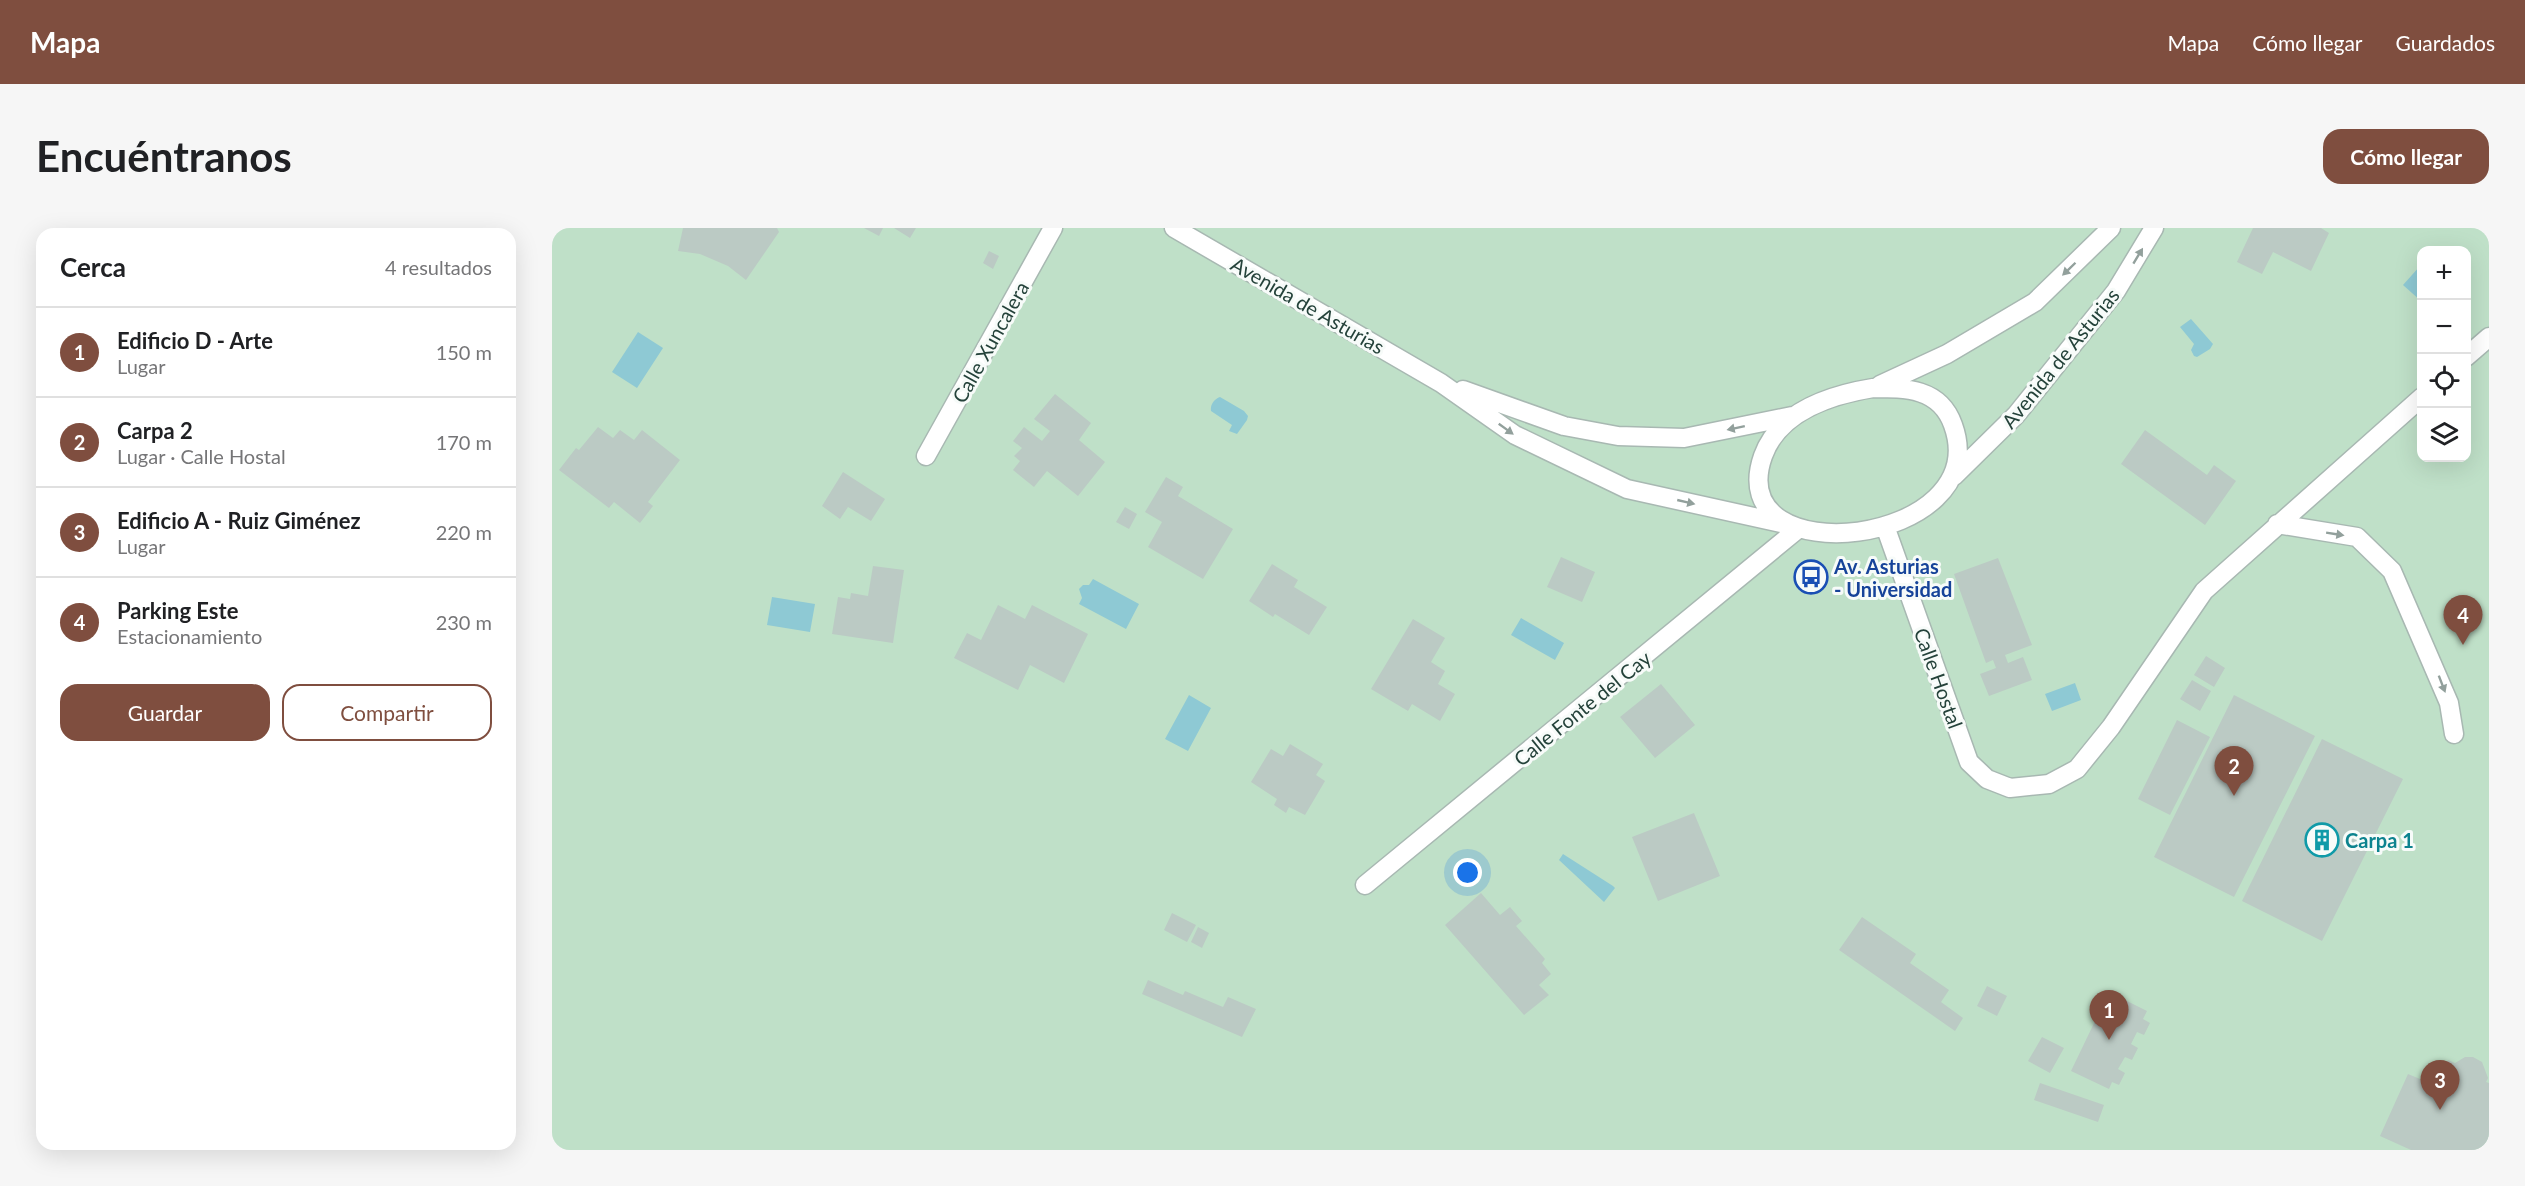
<!DOCTYPE html>
<html lang="es">
<head>
<meta charset="utf-8">
<style>
  body { margin:0; font-family:Lato,sans-serif; background:#f6f6f6; color:#202124 }
  .controls { position:absolute; right:18px; top:18px; display:grid; overflow:hidden; border-radius:12px; box-shadow:0 6px 24px #0002 }
  .controls button { width:54px; height:54px; display:grid; place-items:center; padding:0; border:0; border-bottom:2px solid #e0e0e0; background:#fff; color:#202124; font:30px sans-serif }
  .you { position:absolute; left:916px; top:645px; width:21px; height:21px; margin:-15px; border:4px solid #fff; border-radius:50%; background:#1a73e8; box-shadow:0 0 0 9px #1a73e833 }
  .badge { display:grid; place-items:center; width:39px; height:39px; border-radius:50%; background:#7f4e3f; color:#fff; font-size:20px; font-weight:700 }
  .pin { position:absolute; translate:-50% -50px; filter:drop-shadow(0 2px 3px #0008) }
  .pin::after { content:''; position:absolute; top:32px; width:21px; height:18px; background:inherit; clip-path:polygon(0 0,100% 0,50% 100%) }
  .list { margin:0; padding:0; list-style:none }
  h2 { display:flex; justify-content:space-between; align-items:center; height:78px; margin:0; padding:0 24px; font-size:26px }
  h2 small { font-size:20px; font-weight:400; color:#757577 }
  .list li { display:grid; grid-template-columns:39px 1fr auto; gap:18px; align-items:center; box-sizing:border-box; height:90px; padding:0 24px; border-top:2px solid #e0e0e0 }
  .list b { display:block; font-size:22px; white-space:nowrap }
  .list p { margin:0; font-size:20px; white-space:nowrap; color:#757577 }
  .list em { font-size:20px; font-style:normal; color:#757577 }
  .actions { display:flex; gap:12px; padding:18px 24px }
  .actions a { flex:1; padding:14px 0; border:2px solid #7f4e3f; border-radius:18px; text-align:center; font-size:21px; color:#7f4e3f }
  .actions .main { background:#7f4e3f; color:#fff }
  .icon { flex:none; width:33px; height:33px; fill:none; stroke:currentColor; stroke-width:2; stroke-linecap:round; stroke-linejoin:round }
  .map { position:relative; flex:none; width:1937px; height:922px; overflow:hidden; border-radius:18px }
  header { display:flex; align-items:center; gap:36px; box-sizing:border-box; height:84px; padding:0 30px; background:#7f4e3f; color:#fff }
  header strong { font-size:28px }
  nav { display:flex; gap:33px; margin-inline-start:auto; font-size:21px }
  .intro { display:flex; align-items:center; justify-content:space-between; box-sizing:border-box; height:144px; padding:0 36px }
  h1 { margin:0; font-size:42px }
  .button { padding:15px 27px; border-radius:18px; background:#7f4e3f; color:#fff; font-size:21px; font-weight:700 }
  main { display:flex; gap:36px; padding:0 36px }
  aside { flex:1; background:#fff; border-radius:18px; box-shadow:0 6px 24px #0002 }
  .map>svg:first-child { display:block }
  .green { fill:#bfe0c8; fill-rule:evenodd }
  .water { fill:#8ec9d4 }
  .building { fill:#bbcac4 }
  .lines { fill:none; stroke-linecap:round; stroke-linejoin:round }
  .minor-casing { stroke:#a8b8b2; stroke-width:21 }
  .minor { stroke:#fff; stroke-width:18 }
  .oneway { fill:#92a09c }
  .labels { text-anchor:middle; dominant-baseline:central; stroke-width:6; stroke-linejoin:round; paint-order:stroke }
  .street-label { font-size:20px; fill:#24423a; stroke:#f7fbf9 }
  .transit-label { font-size:20px; font-weight:bold; fill:#164399; stroke:#f7fbf9; text-anchor:start }
  .culture-label { font-size:20px; font-weight:bold; fill:#0d838f; stroke:#f7fbf9; text-anchor:start }
</style>
</head>
<body>
<header>
<strong>Mapa</strong>
<nav><a>Mapa</a><a>Cómo llegar</a><a>Guardados</a></nav>
</header>
<div class="intro"><h1>Encuéntranos</h1><a class="button">Cómo llegar</a></div>
<main>
<aside>
<h2>Cerca<small>4 resultados</small></h2>
<ul class="list">
<li><span class="badge">1</span><div><b>Edificio D - Arte</b><p>Lugar</p></div><em>150 m</em></li>
<li><span class="badge">2</span><div><b>Carpa 2</b><p>Lugar · Calle Hostal</p></div><em>170 m</em></li>
<li><span class="badge">3</span><div><b>Edificio A - Ruiz Giménez</b><p>Lugar</p></div><em>220 m</em></li>
<li><span class="badge">4</span><div><b>Parking Este</b><p>Estacionamiento</p></div><em>230 m</em></li>
</ul>
<div class="actions"><a class="main">Guardar</a><a>Compartir</a></div>
</aside>
<div class="map">
<svg width="1937" height="922" viewBox="0 0 1937 922">
  <rect width="100%" height="100%" fill="#e6efeb"/>
  <!-- green -->
  <path class="green" d="M0 0H1937V922H0ZM1870 22H1914V230H1870Z"/>
  <!-- water -->
  <path class="water" d="M1868 38 1870 39 1869 73 1851 57Z
    M1639 91 1661 116 1658 121 1645 129 1642 128 1639 122 1642 116 1628 99Z
    M86 104 111 120 85 160 60 144Z
    M668 169 692 183 696 188 695 192 685 206 677 203 680 197 659 183C658 177 662 171 668 169Z
    M541 351 587 376 574 401 527 376 530 370 527 361 531 357H537Z
    M220 369 263 376 258 404 215 397Z
    M969 390 1012 415 1003 432 959 407Z
    M1523 455 1529 472 1500 483 1493 466Z
    M637 467 659 480 636 523 613 511Z
    M1011 626 1061 658 1063 660 1052 674 1007 632Z"/>
  <!-- building -->
  <path class="building" d="M131 0H225L227 4 194 52 176 38 148 26 126 23Z
    M312 0H331L327 8Z
    M342 0H364L358 10Z
    M1701 0H1769L1777 5 1759 43 1721 24 1710 46 1685 34Z
    M437 23 447 28 441 41 431 35Z
    M503 166 539 195 527 212 553 234 526 268 495 243 482 259 461 242 468 233 462 228 470 220 461 213 472 199 490 213 498 203 482 191Z
    M46 199 61 210 68 202 82 212 90 202 128 232 96 274 101 278 88 295 62 274 57 280 7 242 24 220 27 222Z
    M1593 202 1655 247 1662 237 1684 253 1653 297 1569 236Z
    M291 244 333 271 319 293 296 279 288 291 270 278Z
    M614 249 631 259 626 268 681 301 651 351 596 319 610 294 593 284Z
    M573 279 585 286 577 301 564 294Z
    M1009 329 1043 344 1030 374 995 359Z
    M1446 330 1480 417 1453 427 1456 435 1471 429 1480 452 1437 468 1428 446 1444 440 1441 432 1434 435 1402 346Z
    M720 336 746 352 742 359 775 379 757 407 723 386 721 389 697 373Z
    M321 338 352 342 341 415 280 406 286 369 298 371 299 365 316 368Z
    M446 377 473 391 480 377 536 406 512 455 478 437 466 462 402 430 415 405 429 412Z
    M861 391 893 410 879 434 893 443 886 456 903 466 888 493 860 476 856 483 819 461Z
    M1654 428 1673 440 1662 459 1642 447Z
    M1640 452 1659 463 1648 483 1628 471Z
    M1109 456 1143 497 1103 530 1068 489Z
    M1682 467 1763 508 1682 669 1602 629Z
    M1625 492 1658 509 1618 587 1586 571Z
    M1770 511 1851 551 1770 713 1690 673Z
    M738 516 771 536 764 547 773 553 753 587 737 579 734 585 722 577 725 571 699 554 719 521 731 528Z
    M1142 585 1168 648 1106 673 1080 609Z
    M929 665 948 687 958 679 970 693 964 698 993 731 990 735 999 746 987 757 997 767 972 787 893 697Z
    M620 685 644 697 635 714 612 702Z
    M1310 689 1364 726 1358 735 1397 762 1389 774 1411 790 1403 803 1287 722Z
    M646 699 657 705 650 720 639 714Z
    M596 752 631 767 633 763 671 779 676 769 704 781 690 809 590 766Z
    M1435 758 1455 768 1445 788 1425 778Z
    M1557 764 1595 783 1591 791 1598 795 1592 807 1585 804 1579 816 1586 820 1580 832 1573 829 1566 841 1573 845 1567 857 1560 854 1557 861 1519 843Z
    M1490 809 1512 820 1498 845 1476 833Z
    M1913 829H1921L1930 834 1936 850 1934 854 1937 855V922H1859L1828 908 1856 846 1880 856 1888 839 1892 842 1896 832 1903 835Z
    M1488 855 1552 877 1546 894 1482 872Z"/>
  <g class="lines">
    <!-- minor casing -->
    <g class="minor-casing">
      <path id="minor" d="M622 0 889 155 963 207 1075 261 1238 297
        M1914 129 1937 109
        M1328 157 1395 126 1483 74 1559 0
        M1321 160C1354 160 1388 160 1401 197 1445 318 1168 350 1211 228 1227 183 1278 167 1321 160Z
        M911 162 1012 198 1066 208 1132 210 1240 188
        M374 228 501 0
        M1402 248 1464 187 1564 63 1602 0
        M1725 296 1805 309 1840 343 1897 475 1902 506
        M1333 298 1417 534 1435 551 1458 560 1497 556 1525 541 1559 499 1652 363 1870 169
        M813 657 1246 301"/>
    </g>
    <!-- minor -->
    <use href="#minor" class="minor"/>
  </g>
  <!-- one-way arrows -->
  <defs><path id="oneway-solid" d="M-6-.8H1V-3.2L6.5 0L1 3.2V.8H-6Z" transform="scale(1.5)"/></defs>
  <g class="oneway">
    <use href="#oneway-solid" transform="translate(1586 28) rotate(-59)"/>
    <use href="#oneway-solid" transform="translate(1517 41) rotate(136)"/>
    <use href="#oneway-solid" transform="translate(1184 200) rotate(168)"/>
    <use href="#oneway-solid" transform="translate(954 201) rotate(36)"/>
    <use href="#oneway-solid" transform="translate(1134 274) rotate(13)"/>
    <use href="#oneway-solid" transform="translate(1783 306) rotate(9)"/>
    <use href="#oneway-solid" transform="translate(1890 456) rotate(69)"/>
  </g>
  <!-- icons -->
  <defs>
    <g id="bus-ring" transform="scale(1.725)"><circle r="9.5" fill="#f7fbf9" stroke="#1a4fb4" stroke-width="1.5"/><path d="M-5-6H5V4H4V6H2V4H-2V6H-4V4H-5ZM-3.5-4V0h7V-4ZM-3.5 1.2v1.5H-2V1.2ZM2 1.2v1.5H3.5V1.2Z" fill="#1a4fb4"/></g>
    <g id="building-ring" transform="scale(1.725)"><circle r="9.5" fill="#f7fbf9" stroke="#0f9aa8" stroke-width="1.5"/><path d="M-4-6H4V6H1V3H-1V6H-4ZM-2.5-4.3h1.7v1.8h-1.7ZM.8-4.3h1.7v1.8H.8ZM-2.5-1h1.7V.8h-1.7ZM.8-1h1.7V.8H.8Z" fill="#0f9aa8"/></g>
  </defs>
  <g fill-rule="evenodd">
    <use href="#bus-ring" x="1259" y="349"/>
    <use href="#building-ring" x="1770" y="612"/>
  </g>
  <g class="labels">
    <!-- street labels -->
    <g class="street-label">
      <text transform="translate(756 77) rotate(30)">Avenida de Asturias</text>
      <text transform="translate(438 114) rotate(-61)">Calle Xuncalera</text>
      <text transform="translate(1508 130) rotate(-51)">Avenida de Asturias</text>
      <text transform="translate(1387 450) rotate(70)">Calle Hostal</text>
      <text transform="translate(1030 480) rotate(-39)">Calle Fonte del Cay</text>
    </g>
    <!-- transit labels -->
    <g class="transit-label">
      <text x="1282" y="338">Av. Asturias<tspan x="1282" dy="23">- Universidad</tspan></text>
    </g>
    <!-- culture labels -->
    <g class="culture-label">
      <text x="1793" y="612">Carpa 1</text>
    </g>
  </g>
</svg>
<div class="controls">
<button>+</button>
<button>−</button>
<button><svg class="icon" aria-label="locate" viewBox="0 0 24 24"><circle cx="12" cy="12" r="6"/><path d="M12 2v4M12 18v4M2 12h4M18 12h4"/></svg></button>
<button><svg class="icon" aria-label="layers" viewBox="0 0 24 24"><path d="M12 4l9 5-9 5-9-5zM3 14l9 5 9-5"/></svg></button>
</div>
<div class="you"></div>
<div class="pin badge" style="left:1557px;top:812px">1</div>
<div class="pin badge" style="left:1682px;top:568px">2</div>
<div class="pin badge" style="left:1888px;top:882px">3</div>
<div class="pin badge" style="left:1911px;top:417px">4</div>
</div>
</main>
</body>
</html>
